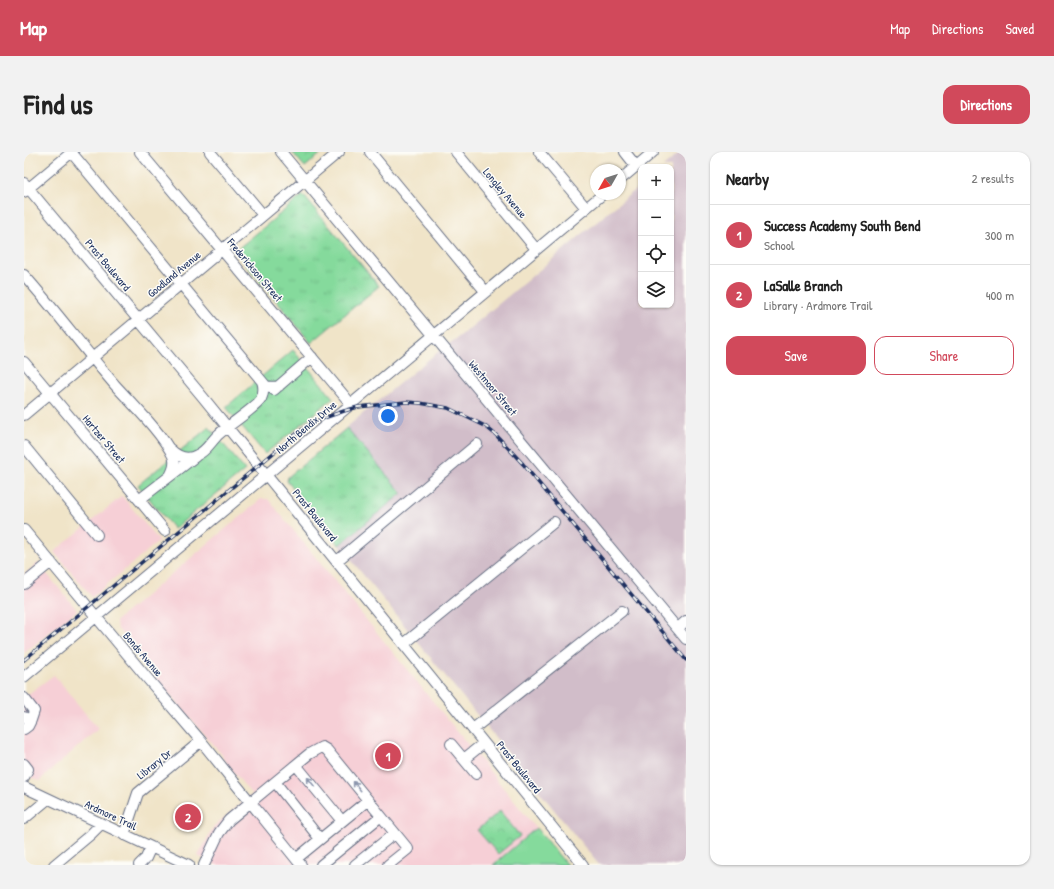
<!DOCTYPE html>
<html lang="en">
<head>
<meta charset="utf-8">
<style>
  body { margin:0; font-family:"Patrick Hand",sans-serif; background:#f2f2f2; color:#222 }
  .controls { position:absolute; right:12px; top:12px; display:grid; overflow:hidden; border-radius:8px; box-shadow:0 1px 3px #0004 }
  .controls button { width:36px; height:36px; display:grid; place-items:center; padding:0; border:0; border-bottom:1px solid #e0e0e0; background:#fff; color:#222; font:20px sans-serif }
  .compass { position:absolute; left:566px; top:12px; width:36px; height:36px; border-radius:50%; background:#fff; box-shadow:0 1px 3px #0004; rotate:231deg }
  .you { position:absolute; left:364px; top:264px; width:14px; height:14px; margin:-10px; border:3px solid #fff; border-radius:50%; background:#1a73e8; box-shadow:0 0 0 6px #1a73e833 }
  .badge { display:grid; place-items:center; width:26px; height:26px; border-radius:50%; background:#d1495b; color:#fff; font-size:13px; font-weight:700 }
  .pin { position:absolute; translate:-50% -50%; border:2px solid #fff; box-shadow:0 1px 4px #0006 }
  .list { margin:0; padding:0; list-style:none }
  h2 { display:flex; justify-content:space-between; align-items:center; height:52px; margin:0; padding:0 16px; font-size:17px }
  h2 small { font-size:13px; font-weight:400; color:#767676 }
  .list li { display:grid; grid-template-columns:26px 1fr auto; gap:12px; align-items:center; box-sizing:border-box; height:60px; padding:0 16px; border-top:1px solid #e0e0e0 }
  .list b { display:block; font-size:15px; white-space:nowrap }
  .list p { margin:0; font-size:13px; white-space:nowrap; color:#767676 }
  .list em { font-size:13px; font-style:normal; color:#767676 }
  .actions { display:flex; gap:8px; padding:12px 16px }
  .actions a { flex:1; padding:9px 0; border:1px solid #d1495b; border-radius:12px; text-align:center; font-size:14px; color:#d1495b }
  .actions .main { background:#d1495b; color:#fff }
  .icon { flex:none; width:22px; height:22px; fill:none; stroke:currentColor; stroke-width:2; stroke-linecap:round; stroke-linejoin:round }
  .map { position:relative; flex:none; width:662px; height:713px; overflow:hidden; border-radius:12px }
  header { display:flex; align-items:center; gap:24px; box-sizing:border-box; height:56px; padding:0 20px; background:#d1495b; color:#fff }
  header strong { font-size:19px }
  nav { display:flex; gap:22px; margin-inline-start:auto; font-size:14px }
  .intro { display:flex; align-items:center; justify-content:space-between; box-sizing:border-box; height:96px; padding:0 24px }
  h1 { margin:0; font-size:28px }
  .button { padding:10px 18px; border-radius:12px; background:#d1495b; color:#fff; font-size:14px; font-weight:700 }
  main { display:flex; gap:24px; padding:0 24px }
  aside { flex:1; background:#fff; border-radius:12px; box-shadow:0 1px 3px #0004 }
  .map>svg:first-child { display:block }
  .built { fill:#f6cfd6 }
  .industrial { fill:#d1bdc9 }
  .grass { fill:url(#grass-tufts); stroke:#50847d }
  .park { fill:url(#park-crowns); stroke:#50847d }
  .garden { fill:#85da9c; stroke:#50847d }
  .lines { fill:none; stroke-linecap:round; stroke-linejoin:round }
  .minor-casing { stroke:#666e83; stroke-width:12 }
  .minor { stroke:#fff; stroke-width:10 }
  .rail-casing { stroke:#1b2f5e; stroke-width:3.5 }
  .rail { stroke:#fdfcf7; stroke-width:2; stroke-dasharray:6; stroke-linecap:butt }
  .oneway { stroke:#8d97ae }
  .labels { text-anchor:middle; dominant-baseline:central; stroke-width:3; stroke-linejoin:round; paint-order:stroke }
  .street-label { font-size:11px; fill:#1b2f5e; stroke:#fdfcf7 }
</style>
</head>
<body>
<header>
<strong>Map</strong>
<nav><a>Map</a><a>Directions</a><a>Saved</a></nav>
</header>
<div class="intro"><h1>Find us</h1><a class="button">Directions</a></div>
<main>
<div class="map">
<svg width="662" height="713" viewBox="0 0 662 713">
  <defs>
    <pattern id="grass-tufts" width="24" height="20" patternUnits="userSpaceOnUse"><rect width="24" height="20" fill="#85da9c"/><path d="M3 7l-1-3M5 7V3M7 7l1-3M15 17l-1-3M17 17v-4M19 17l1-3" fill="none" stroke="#72bb89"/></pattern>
    <pattern id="park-crowns" width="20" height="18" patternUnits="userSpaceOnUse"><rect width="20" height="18" fill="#85da9c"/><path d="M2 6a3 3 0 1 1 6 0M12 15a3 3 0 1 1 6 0" fill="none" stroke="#72bb89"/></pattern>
  </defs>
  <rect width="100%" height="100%" fill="#fdfcf7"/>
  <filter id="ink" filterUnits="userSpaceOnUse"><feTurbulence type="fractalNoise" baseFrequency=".025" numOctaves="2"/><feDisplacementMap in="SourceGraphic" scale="8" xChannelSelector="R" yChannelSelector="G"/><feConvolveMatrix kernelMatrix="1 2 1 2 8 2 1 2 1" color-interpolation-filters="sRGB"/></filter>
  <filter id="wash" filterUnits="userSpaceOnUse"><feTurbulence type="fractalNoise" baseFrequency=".012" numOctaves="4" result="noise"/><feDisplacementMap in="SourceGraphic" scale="16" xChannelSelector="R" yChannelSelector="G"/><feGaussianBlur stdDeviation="0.9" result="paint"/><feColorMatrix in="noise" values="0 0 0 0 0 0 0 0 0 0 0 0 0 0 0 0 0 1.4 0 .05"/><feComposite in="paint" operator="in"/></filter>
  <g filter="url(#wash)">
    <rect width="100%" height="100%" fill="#f0e4c8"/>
    <!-- built -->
    <path class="built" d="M98 344 135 389 68 445 30 400Z
      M237 347H244L512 676 469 713H192L174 704 190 674 228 643 198 605 199 604 132 526 114 500 93 476 92 470 94 467Z
      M14 411 53 458 0 501V423Z
      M30 523 74 577 15 629 0 622V545Z"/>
    <!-- industrial -->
    <path class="industrial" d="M657 0H662V713H575L263 329 264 325 342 259 410 203 440 181 617 33V153H647V15H639Z"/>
    <!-- grass -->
    <path class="grass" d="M279 43 355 134 287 191 211 99Z
      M269 198 309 246 241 302 202 255Z
      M185 275 221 318 150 377 114 333Z
      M323 276 378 341 315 393 263 329 264 325Z"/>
    <!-- park -->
    <path class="park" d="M268 0H299L281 15Z
      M476 659 496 684 474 702 453 678Z"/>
    <!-- garden -->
    <path class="garden" d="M512 676 543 713H469Z"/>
  </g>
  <g filter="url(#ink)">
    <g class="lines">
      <!-- minor casing -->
      <g class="minor-casing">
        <path id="minor" d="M47 0 242 234 249 235 255 234
          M116 0 327 252
          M186 0 239 63
          M257 0 662 487
          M346 0 461 139
          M432 0 512 97
          M515 0 562 56
          M601 0 612 14
          M596 28 629 0
          M0 31 178 244 559 713
          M0 40 48 0
          M0 123C32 159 60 197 91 233 109 253 138 281 149 304 152 311 150 317 146 324
          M0 210 141 379
          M250 238 288 205
          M0 263 315 0
          M0 294 73 383
          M146 297C153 304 163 309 173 303 183 299 187 289 195 282 203 274 233 255 237 247 240 241 240 235 238 229
          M115 348 172 304
          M0 378 123 526 177 589 277 713
          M313 409 453 292
          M0 432 27 410
          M654 476 662 469
          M380 492 530 370
          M0 525 579 42
          M0 546 10 559 7 568
          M0 565 7 568 4 574 0 577
          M449 577 598 459
          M427 592 452 622
          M440 607 460 591
          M0 612 4 617 0 625
          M272 613 318 669
          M251 630 296 687
          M0 635 165 713
          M0 667 24 647
          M100 683 114 641 177 589
          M272 707 344 648
          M30 713 66 683 77 672
          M115 713 122 706 127 695
          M180 713 195 681 205 668 285 602 298 595 303 598 384 697 364 713
          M297 713 357 664
          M331 713 371 681"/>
      </g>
      <!-- minor -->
      <use href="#minor" class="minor"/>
      <!-- rail casing -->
      <g class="rail-casing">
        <path id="rail" d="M0 508 265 288 283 274 297 267 320 259 334 255 382 250 396 251 424 256 461 274 472 283 499 312 662 508"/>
      </g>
      <!-- rail -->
      <use href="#rail" class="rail"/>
    </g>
    <!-- one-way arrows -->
    <defs><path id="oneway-shaft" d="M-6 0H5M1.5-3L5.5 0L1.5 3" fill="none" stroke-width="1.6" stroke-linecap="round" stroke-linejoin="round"/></defs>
    <g class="oneway">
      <use href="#oneway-shaft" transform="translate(287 630) rotate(-129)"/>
      <use href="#oneway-shaft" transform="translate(333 634) rotate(-129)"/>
    </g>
  </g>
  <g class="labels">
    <!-- street labels -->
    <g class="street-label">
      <text transform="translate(481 41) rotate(50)">Longley Avenue</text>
      <text transform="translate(84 113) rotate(50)">Prast Boulevard</text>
      <text transform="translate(231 118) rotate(50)">Frederickson Street</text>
      <text transform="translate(150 122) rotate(-40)">Goodland Avenue</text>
      <text transform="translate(469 236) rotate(50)">Westmoor Street</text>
      <text transform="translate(282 275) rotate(-40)">North Bendix Drive</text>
      <text transform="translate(80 287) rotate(50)">Hartzer Street</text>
      <text transform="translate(291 363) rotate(51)">Prast Boulevard</text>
      <text transform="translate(119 502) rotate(50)">Bonds Avenue</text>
      <text transform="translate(130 612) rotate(-39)">Library Dr</text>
      <text transform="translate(495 615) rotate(51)">Prast Boulevard</text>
      <text transform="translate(87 663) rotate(25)">Ardmore Trail</text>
    </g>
  </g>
</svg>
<div class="controls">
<button>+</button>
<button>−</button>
<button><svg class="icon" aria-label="locate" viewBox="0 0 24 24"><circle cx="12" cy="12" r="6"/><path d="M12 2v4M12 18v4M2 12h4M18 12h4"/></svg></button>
<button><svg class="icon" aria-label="layers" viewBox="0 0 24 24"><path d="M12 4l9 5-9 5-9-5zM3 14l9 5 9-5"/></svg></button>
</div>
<svg class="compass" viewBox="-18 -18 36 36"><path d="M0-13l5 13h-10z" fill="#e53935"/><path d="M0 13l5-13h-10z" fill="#767676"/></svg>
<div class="you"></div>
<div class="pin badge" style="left:364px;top:604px">1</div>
<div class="pin badge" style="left:164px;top:665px">2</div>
</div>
<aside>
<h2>Nearby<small>2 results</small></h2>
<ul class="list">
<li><span class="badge">1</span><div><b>Success Academy South Bend</b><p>School</p></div><em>300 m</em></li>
<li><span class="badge">2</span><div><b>LaSalle Branch</b><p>Library · Ardmore Trail</p></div><em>400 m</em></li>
</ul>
<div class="actions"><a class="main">Save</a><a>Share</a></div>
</aside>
</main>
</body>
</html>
